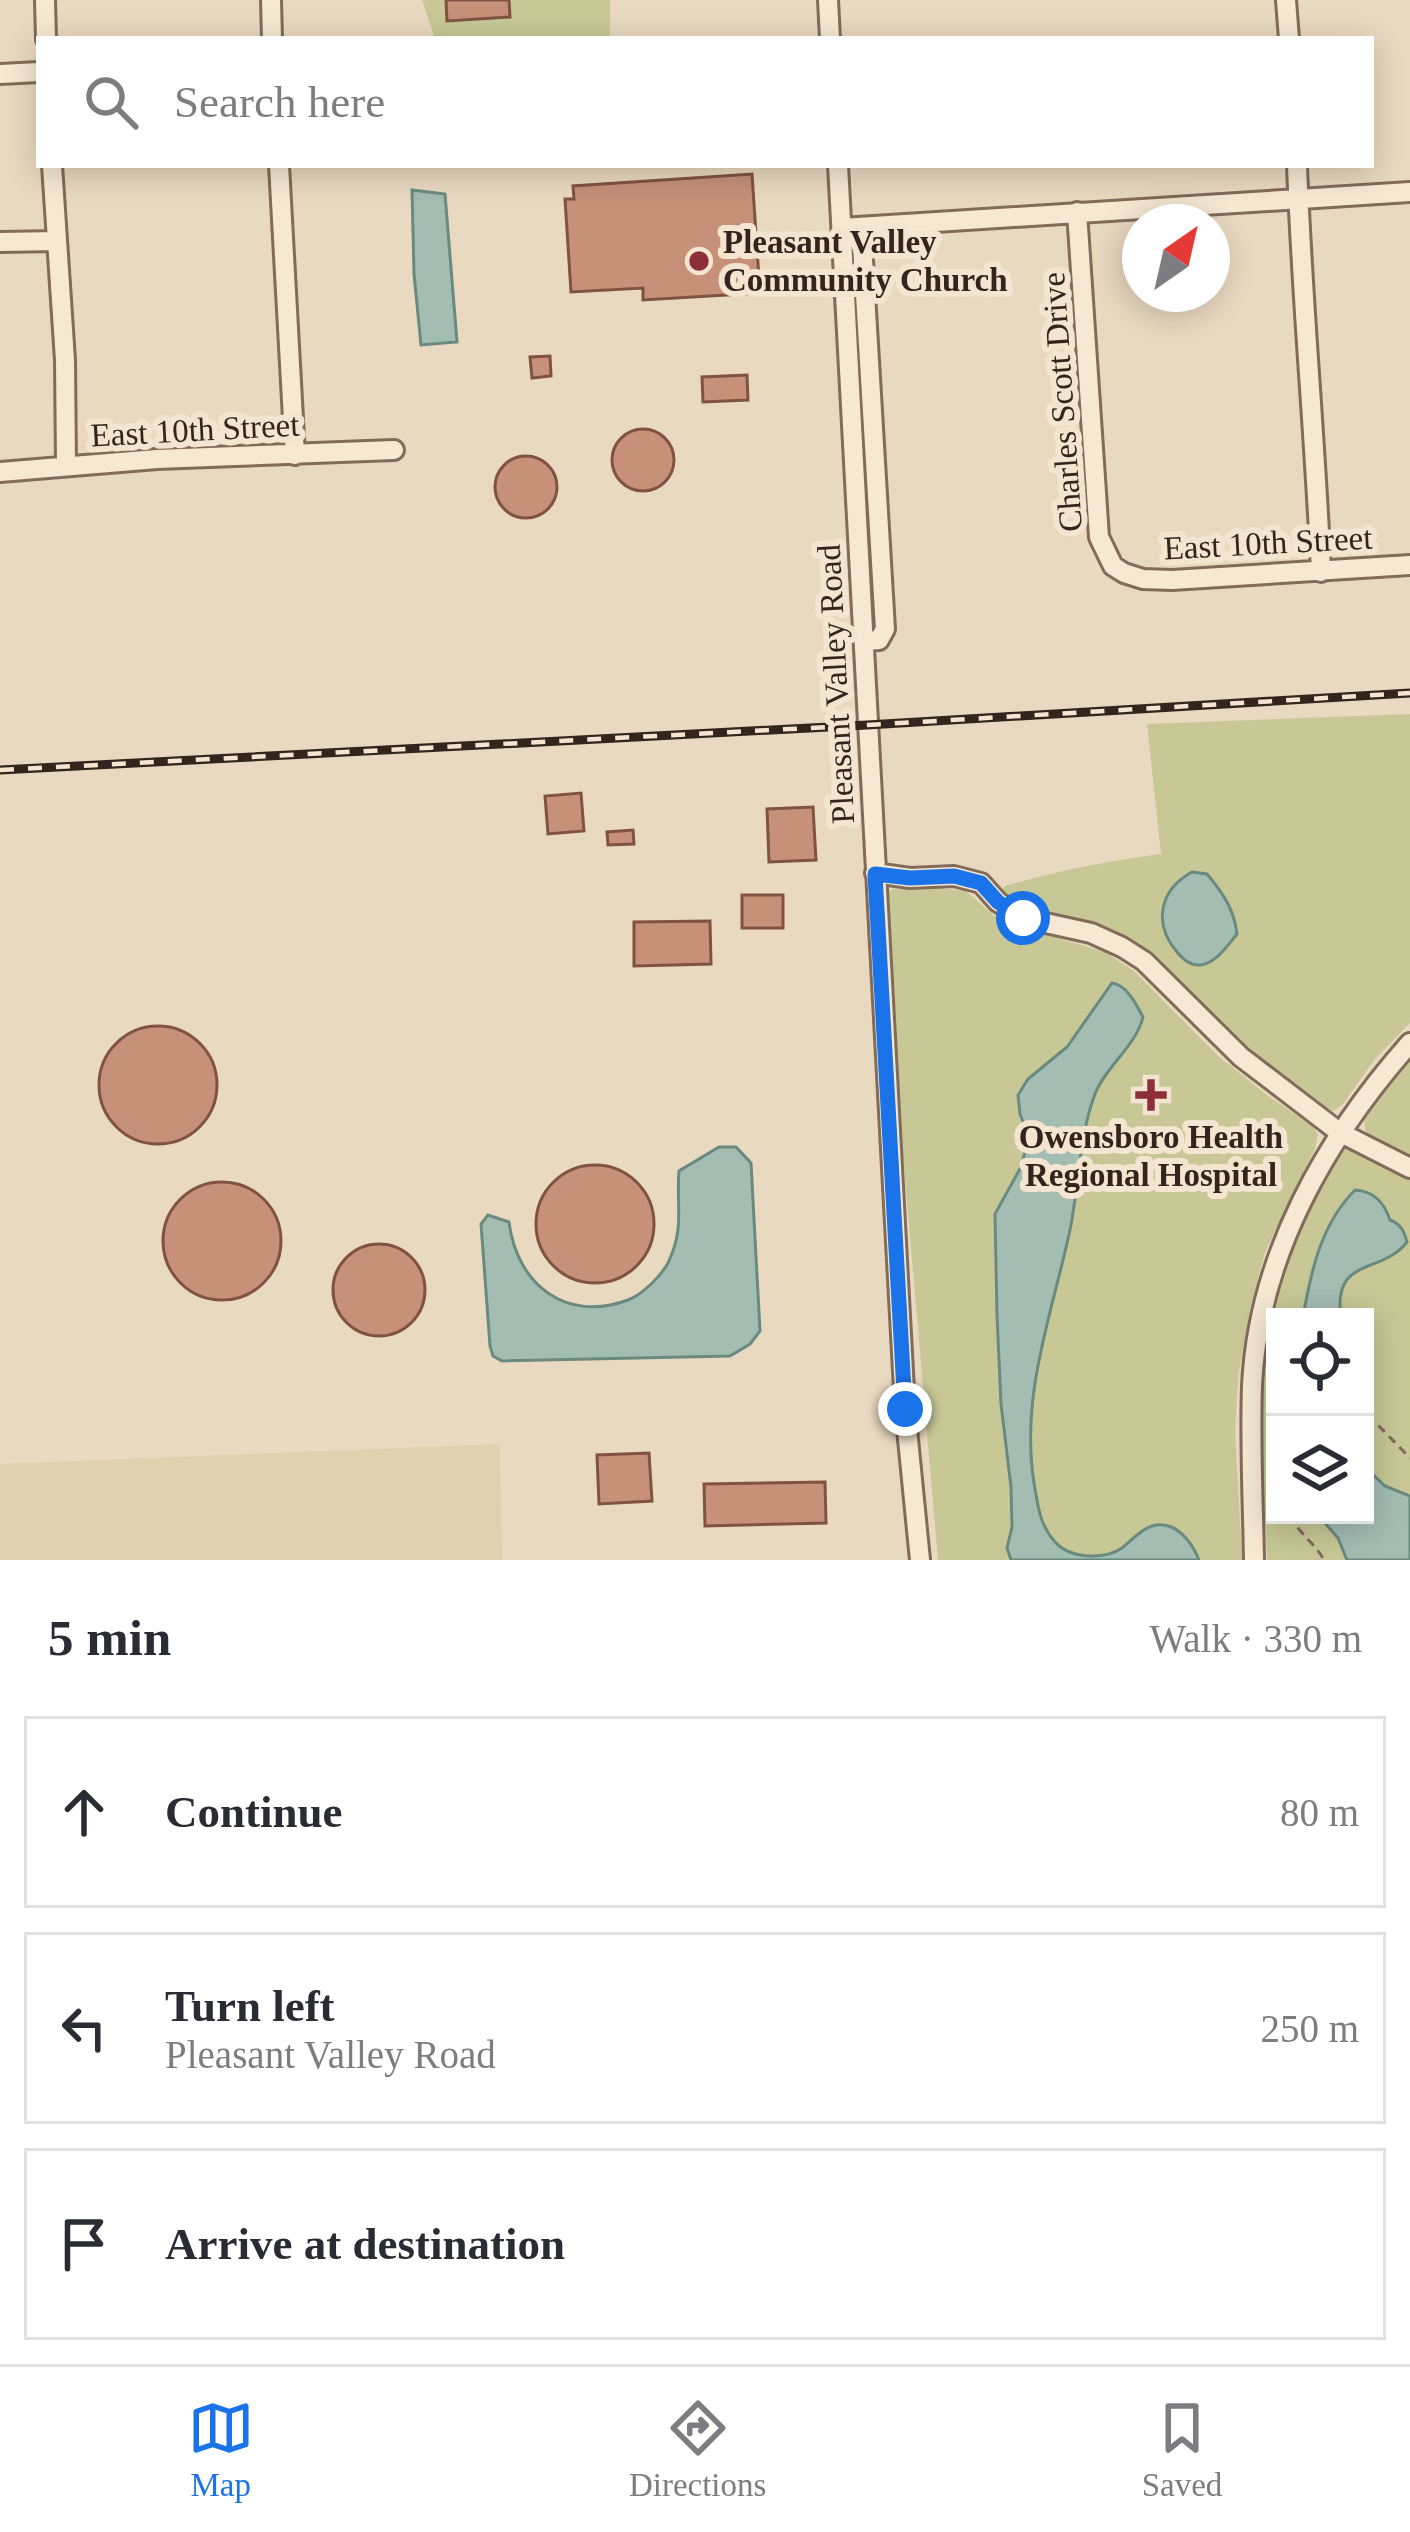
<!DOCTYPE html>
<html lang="en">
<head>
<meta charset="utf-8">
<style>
  body { margin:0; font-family:Georgia,serif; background:#f7f7f7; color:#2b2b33 }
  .controls { position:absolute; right:36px; bottom:36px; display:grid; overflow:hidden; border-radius:0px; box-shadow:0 6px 30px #0003 }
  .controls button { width:108px; height:108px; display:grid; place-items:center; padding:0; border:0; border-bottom:3px solid #e1e1e2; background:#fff; color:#2b2b33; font:60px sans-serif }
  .compass { position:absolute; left:1122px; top:204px; width:108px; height:108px; border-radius:50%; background:#fff; box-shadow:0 6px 30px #0003; rotate:34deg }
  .stop { position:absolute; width:36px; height:36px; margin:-27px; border:9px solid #1a73e8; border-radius:50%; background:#fff }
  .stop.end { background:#1a73e8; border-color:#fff; box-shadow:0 3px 12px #0008 }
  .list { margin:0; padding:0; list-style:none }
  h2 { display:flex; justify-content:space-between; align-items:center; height:156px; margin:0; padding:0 48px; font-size:51px }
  h2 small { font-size:39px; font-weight:400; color:#7c7c81 }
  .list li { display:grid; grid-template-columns:78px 1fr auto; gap:36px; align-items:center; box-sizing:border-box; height:192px; margin:0 24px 24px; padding:0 24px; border:3px solid #e1e1e2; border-radius:0px }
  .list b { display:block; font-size:45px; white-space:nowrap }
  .list p { margin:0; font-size:39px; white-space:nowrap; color:#7c7c81 }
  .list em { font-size:39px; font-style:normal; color:#7c7c81 }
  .icon { flex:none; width:66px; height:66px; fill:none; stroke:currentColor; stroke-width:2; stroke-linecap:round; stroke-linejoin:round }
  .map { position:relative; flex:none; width:1410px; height:1560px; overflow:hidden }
  .search { position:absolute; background:#fff; box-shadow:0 6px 30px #0003; left:36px; right:36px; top:36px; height:132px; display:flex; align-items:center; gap:30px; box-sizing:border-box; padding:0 42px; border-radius:0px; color:#7c7c81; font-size:45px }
  .sheet { height:804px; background:#fff }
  nav { display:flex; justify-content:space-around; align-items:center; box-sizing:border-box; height:168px; border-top:3px solid #e1e1e2; background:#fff; font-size:33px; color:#7c7c81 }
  nav a { display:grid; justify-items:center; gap:6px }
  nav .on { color:#1a73e8 }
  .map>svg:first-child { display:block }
  .farmland { fill:#e0d2af }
  .green { fill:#c7c896 }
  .water { fill:#a3bdb3; stroke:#6b8a7f; stroke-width:3 }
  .building { fill:#c69079; stroke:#805341; stroke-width:3 }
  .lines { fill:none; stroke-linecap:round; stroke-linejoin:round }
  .minor-casing { stroke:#836b5a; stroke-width:24 }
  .path { stroke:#836b5a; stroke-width:3; stroke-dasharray:9 6; stroke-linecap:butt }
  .minor { stroke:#f6e8d3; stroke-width:18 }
  .rail-casing { stroke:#33251d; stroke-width:9 }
  .rail { stroke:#f3e5d0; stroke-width:4.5; stroke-dasharray:14; stroke-linecap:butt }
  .route { stroke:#1a73e8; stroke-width:15 }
  .poi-dot { fill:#8e2e39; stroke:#f3e5d0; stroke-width:4.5 }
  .labels { text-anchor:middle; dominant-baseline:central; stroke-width:12; stroke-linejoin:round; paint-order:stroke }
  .poi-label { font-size:33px; font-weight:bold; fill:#33251d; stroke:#f3e5d0; text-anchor:start }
  .street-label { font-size:33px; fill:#33251d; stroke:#f3e5d0 }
</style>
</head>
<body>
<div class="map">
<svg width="1410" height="1560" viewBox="0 0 1410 1560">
  <rect width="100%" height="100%" fill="#ead9c1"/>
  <!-- farmland -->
  <path class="farmland" d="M500 1444 502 1560H0V1464Z"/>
  <!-- green -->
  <path class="green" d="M422 0H610V39H435Z
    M1410 714V1023L1374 1060 1343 1104 1333 1111 1317 1104 1252 1058 1168 975 1021 911 1000 892 1005 886C1057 871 1107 861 1161 854L1147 724Z
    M924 886 966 891 997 918 1014 926 1105 952 1134 971 1218 1056 1267 1095 1312 1126 1318 1134 1315 1149 1265 1252 1250 1309 1238 1377 1235 1430 1242 1560H938L881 901 883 894 893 889Z
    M1410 1056V1156L1369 1136 1365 1130 1364 1112Z
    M1343 1149 1356 1150 1410 1178V1496L1385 1486 1365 1467V1317H1341C1332 1259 1376 1274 1403 1247L1387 1210 1344 1201C1319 1236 1310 1276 1303 1317H1275V1515H1318L1338 1538 1347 1560H1267C1262 1437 1252 1328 1305 1212 1316 1189 1325 1167 1343 1149Z"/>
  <!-- water -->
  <path class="water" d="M412 190 445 194 457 342 421 345 414 274Z
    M1192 872 1207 874C1223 893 1234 909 1237 934 1228 945 1216 963 1201 965 1190 966 1183 959 1177 952 1153 924 1159 890 1192 872Z
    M1112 983C1127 985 1136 1004 1143 1017 1136 1046 1106 1066 1095 1094 1079 1136 1079 1186 1070 1230 1052 1314 1020 1395 1034 1483 1038 1505 1039 1524 1055 1542 1070 1559 1104 1560 1122 1548 1131 1541 1141 1529 1152 1526 1175 1519 1192 1542 1199 1560H1011L1007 1548 1012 1527 1011 1487 1001 1404 997 1316 995 1214 1021 1167 1029 1137 1020 1114 1018 1095 1028 1079 1067 1047Z
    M719 1147H736L751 1163 760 1331 750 1344 730 1356 502 1361 493 1356 490 1346 481 1224 488 1215 509 1222C517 1285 566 1323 628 1300 643 1294 660 1277 668 1263 685 1227 676 1208 679 1171Z
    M1355 1190C1374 1191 1384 1202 1390 1220 1401 1224 1404 1231 1407 1242 1382 1275 1332 1256 1341 1317H1303C1311 1271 1321 1224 1355 1190Z
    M1365 1467 1385 1486 1410 1496V1560H1347L1338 1538 1318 1515H1365Z"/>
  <!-- building -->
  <path class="building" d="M446 0H509L510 17 447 21Z
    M752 174 760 293 643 300V288L571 292 565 199H574L573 186Z
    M550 356 551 376 532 378 530 357Z
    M747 375 748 400 703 402 702 377Z
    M612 460a31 31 0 1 1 62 0a31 31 0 1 1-62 0Z
    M495 487a31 31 0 1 1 62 0a31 31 0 1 1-62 0Z
    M581 793 584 831 548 834 545 796Z
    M813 807 816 860 769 862 767 809Z
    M633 830 634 844 608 845 607 832Z
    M742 895H783V928H742Z
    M710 921 711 964 634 966V922Z
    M99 1085a59 59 0 1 1 118 0a59 59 0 1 1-118 0Z
    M536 1224a59 59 0 1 1 118 0a59 59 0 1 1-118 0Z
    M163 1241a59 59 0 1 1 118 0a59 59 0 1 1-118 0Z
    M333 1290a46 46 0 1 1 92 0a46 46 0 1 1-92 0Z
    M649 1453 652 1501 599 1504 597 1455Z
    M825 1482 826 1523 705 1526 704 1484Z"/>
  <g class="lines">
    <!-- minor casing -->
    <g class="minor-casing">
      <path id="minor" d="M45 0 46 39
        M271 0 272 39
        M828 0 830 39
        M1286 0 1289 39
        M0 74 39 72
        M52 165 65 360 66 466
        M279 165 295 455
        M838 165 905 1409 920 1560
        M1297 165C1302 301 1315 436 1321 572
        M1077 212 1099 537 1113 566 1124 573 1143 579 1172 580 1410 565
        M861 227 885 629 879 640 864 641
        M842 228 1410 192
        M0 242 57 241
        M0 472 157 459 394 450
        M875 873 910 878 954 876 981 883 998 902 1023 918 1091 933 1122 947 1144 961 1241 1057 1309 1109 1339 1132 1410 1168
        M1254 1560C1253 1502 1250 1444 1252 1386 1258 1256 1326 1138 1410 1043"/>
    </g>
    <!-- path -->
    <path class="path" d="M1365 1419 1377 1424 1410 1458
      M1290 1515C1298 1533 1315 1543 1324 1560"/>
    <!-- minor -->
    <use href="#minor" class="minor"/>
    <!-- rail casing -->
    <g class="rail-casing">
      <path id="rail" d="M0 770 867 725 1410 693"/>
    </g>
    <!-- rail -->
    <use href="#rail" class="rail"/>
  </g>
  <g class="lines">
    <!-- route -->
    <path class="route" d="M905 1409 875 874 910 878 954 876 981 883 998 902 1023 918"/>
  </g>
  <!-- markers -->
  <g class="poi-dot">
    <circle cx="699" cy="261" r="12"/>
    <path d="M1145 1077h12v12h12v12h-12v12h-12v-12h-12v-12h12z"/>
  </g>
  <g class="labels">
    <!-- poi labels -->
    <g class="poi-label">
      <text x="723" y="242">Pleasant Valley<tspan x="723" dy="38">Community Church</tspan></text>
      <text x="1151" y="1137" text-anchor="middle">Owensboro Health<tspan x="1151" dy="38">Regional Hospital</tspan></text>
    </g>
    <!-- street labels -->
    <g class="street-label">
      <text transform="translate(1062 402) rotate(-94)">Charles Scott Drive</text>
      <text transform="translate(195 430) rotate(-3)">East 10th Street</text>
      <text transform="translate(1268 543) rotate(-3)">East 10th Street</text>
      <text transform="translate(836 684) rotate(-93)">Pleasant Valley Road</text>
    </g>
  </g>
</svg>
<div class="controls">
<button><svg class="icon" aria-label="locate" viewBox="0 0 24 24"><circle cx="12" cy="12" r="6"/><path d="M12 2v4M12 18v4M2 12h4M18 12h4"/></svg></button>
<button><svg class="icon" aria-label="layers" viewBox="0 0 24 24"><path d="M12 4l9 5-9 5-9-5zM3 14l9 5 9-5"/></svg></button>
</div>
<svg class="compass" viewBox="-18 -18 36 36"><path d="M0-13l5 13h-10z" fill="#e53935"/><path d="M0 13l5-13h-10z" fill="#7c7c81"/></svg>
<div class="stop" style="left:1023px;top:918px"></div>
<div class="stop end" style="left:905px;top:1409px"></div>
<div class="search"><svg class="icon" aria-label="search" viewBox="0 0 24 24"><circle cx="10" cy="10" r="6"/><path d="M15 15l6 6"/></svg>Search here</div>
</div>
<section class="sheet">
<h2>5 min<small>Walk · 330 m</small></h2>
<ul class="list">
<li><svg class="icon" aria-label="ahead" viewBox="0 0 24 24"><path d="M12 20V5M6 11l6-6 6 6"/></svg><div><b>Continue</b></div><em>80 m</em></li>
<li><svg class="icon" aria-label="left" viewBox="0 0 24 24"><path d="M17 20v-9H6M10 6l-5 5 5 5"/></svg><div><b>Turn left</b><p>Pleasant Valley Road</p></div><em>250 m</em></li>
<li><svg class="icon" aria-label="arrive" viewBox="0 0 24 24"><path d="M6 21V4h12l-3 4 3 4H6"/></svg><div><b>Arrive at destination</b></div></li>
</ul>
</section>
<nav>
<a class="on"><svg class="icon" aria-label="map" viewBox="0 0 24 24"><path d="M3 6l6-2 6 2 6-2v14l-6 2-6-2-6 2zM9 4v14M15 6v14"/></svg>Map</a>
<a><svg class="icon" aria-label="directions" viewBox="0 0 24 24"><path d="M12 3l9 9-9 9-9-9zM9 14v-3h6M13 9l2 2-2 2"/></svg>Directions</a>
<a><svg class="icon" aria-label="saved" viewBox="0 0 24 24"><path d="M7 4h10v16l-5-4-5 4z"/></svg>Saved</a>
</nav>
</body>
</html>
